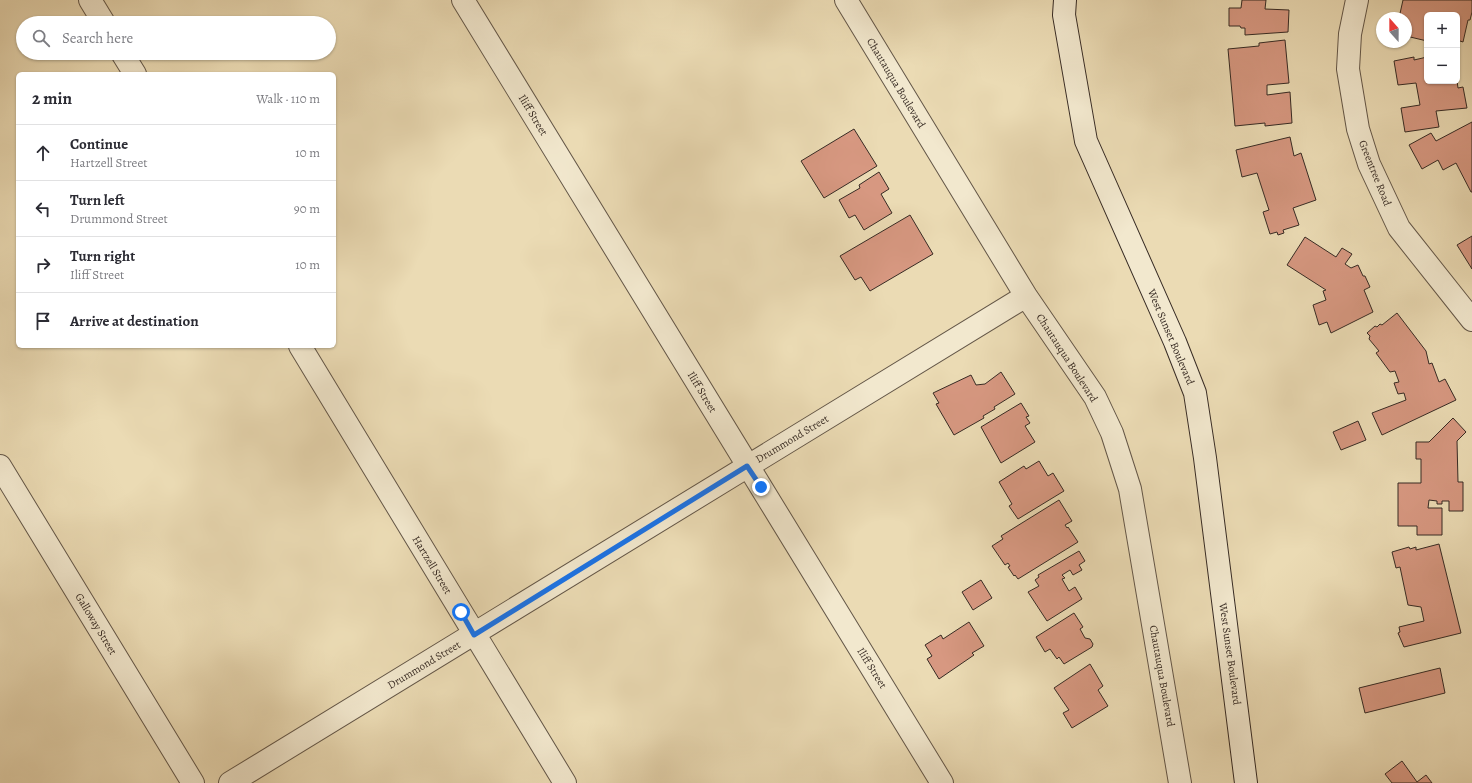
<!DOCTYPE html>
<html lang="en">
<head>
<meta charset="utf-8">
<style>
  body { margin:0; font-family:Alegreya,serif; background:#f7f7f7; color:#2b2b33 }
  .controls { position:absolute; right:12px; top:12px; display:grid; overflow:hidden; border-radius:6px; box-shadow:0 1px 3px #0004 }
  .controls button { width:36px; height:36px; display:grid; place-items:center; padding:0; border:0; border-bottom:1px solid #e1e1e2; background:#fff; color:#2b2b33; font:20px sans-serif }
  .compass { position:absolute; left:1376px; top:12px; width:36px; height:36px; border-radius:50%; background:#fff; box-shadow:0 1px 3px #0004; rotate:339deg }
  .stop { position:absolute; width:12px; height:12px; margin:-9px; border:3px solid #1a73e8; border-radius:50%; background:#fff }
  .stop.end { background:#1a73e8; border-color:#fff; box-shadow:0 1px 4px #0008 }
  .list { margin:0; padding:0; list-style:none }
  h2 { display:flex; justify-content:space-between; align-items:center; height:52px; margin:0; padding:0 16px; font-size:17px }
  h2 small { font-size:13px; font-weight:400; color:#7c7c81 }
  .list li { display:grid; grid-template-columns:26px 1fr auto; gap:12px; align-items:center; box-sizing:border-box; height:56px; padding:0 16px; border-top:1px solid #e1e1e2 }
  .list b { display:block; font-size:15px; white-space:nowrap }
  .list p { margin:0; font-size:13px; white-space:nowrap; color:#7c7c81 }
  .list em { font-size:13px; font-style:normal; color:#7c7c81 }
  .icon { flex:none; width:22px; height:22px; fill:none; stroke:currentColor; stroke-width:2; stroke-linecap:round; stroke-linejoin:round }
  .map { position:relative; flex:none; width:1472px; height:783px; overflow:hidden }
  .search { position:absolute; background:#fff; box-shadow:0 1px 3px #0004; left:16px; top:16px; width:320px; height:44px; display:flex; align-items:center; gap:10px; box-sizing:border-box; padding:0 14px; border-radius:22px; color:#7c7c81; font-size:15px }
  .panel { position:absolute; background:#fff; box-shadow:0 1px 3px #0004; left:16px; top:72px; width:320px; height:276px; border-radius:6px }
  .map>svg:first-child { display:block }
  .building { fill:#d79881; stroke:#372b24 }
  .lines { fill:none; stroke-linecap:round; stroke-linejoin:round }
  .minor-casing { stroke:#645748; stroke-width:24 }
  .secondary-casing { stroke:#372b24; stroke-width:24 }
  .minor { stroke:#f2e8ce; stroke-width:22 }
  .secondary { stroke:#f2e8ce; stroke-width:22 }
  .route { stroke:#1a73e8; stroke-width:5 }
  .labels { text-anchor:middle; dominant-baseline:central; stroke-width:3.5; stroke-linejoin:round; paint-order:stroke }
  .street-label { font-size:11px; fill:#372b24; stroke:#f2e8ce }
</style>
</head>
<body>
<div class="map">
<svg width="1472" height="783" viewBox="0 0 1472 783">
  <rect width="100%" height="100%" fill="#ebdbb4"/>
  <filter id="stains"><feTurbulence type="fractalNoise" baseFrequency=".005" numOctaves="4"/><feColorMatrix values="0 0 0 0 .2 0 0 0 0 .09 0 0 0 0 .02 0 0 0 .5 -.17"/></filter>
  <radialGradient id="worn" r=".72"><stop offset=".6" stop-color="#630" stop-opacity="0"/><stop offset="1" stop-color="#630" stop-opacity=".3"/></radialGradient>
  <!-- building -->
  <path class="building" d="M1242 0H1266L1265 9 1289 10 1288 32 1245 35V28H1241L1240 26H1229V8H1241Z
    M1403 0H1472V12L1470 20H1468L1463 42 1457 40V15H1427V41L1406 36V18H1399Z
    M1285 40 1289 83 1267 85V95L1290 92 1292 123 1265 126V123L1235 126 1228 49 1259 46V43Z
    M1414 57V60L1427 57V81H1457L1458 88 1463 87 1467 108 1436 111 1439 127 1405 132 1401 108 1420 105 1416 83 1398 85 1394 61Z
    M1472 122V192H1471L1456 163 1443 170 1438 160 1422 169 1409 145 1431 133 1436 141Z
    M854 129 877 166 824 198 801 161Z
    M1290 137 1294 156 1301 153 1316 200 1293 208 1299 225 1283 230 1284 233 1278 235 1277 232 1270 234 1263 212 1269 210 1257 173 1242 177 1236 150Z
    M879 172 889 189 881 194 892 213 864 230 855 215 849 218 839 200 860 188 859 185Z
    M910 215 933 254 870 291 861 277 855 280 840 256Z
    M1472 236V269L1457 245Z
    M1305 237 1336 257 1342 248 1352 254 1345 264 1351 268 1358 265 1363 276H1365L1370 287 1364 290 1373 312 1331 333 1327 322 1319 325 1313 305 1326 300 1323 291 1326 290 1287 265Z
    M1397 313 1426 351 1429 364 1432 363 1439 382 1445 379 1456 400 1382 435 1372 413 1406 400 1404 393 1398 394 1394 383 1399 382 1395 371 1390 372 1376 353 1379 351 1369 339 1370 336 1367 333 1375 326 1377 327 1380 324 1382 325Z
    M1001 372 1015 394 994 407 995 409 983 416 984 418 954 435 936 404 939 403 933 393 971 375 976 385 985 384Z
    M1021 403 1029 416 1026 417 1030 423 1025 426 1035 442 1001 463 981 427Z
    M1453 418 1466 432 1457 441 1458 482H1463V511H1449V501H1442V504H1437V501L1429 500 1428 508H1442V535H1417V526H1398V483H1421V459H1416V442H1429Z
    M1358 421 1366 440 1341 450 1333 432Z
    M1039 461 1048 476 1053 473 1064 491 1018 519 1009 506 1012 504 999 482 1024 466 1026 469Z
    M1059 500 1072 521 1065 525 1067 528 1068 527 1078 542 1018 579 1015 575 1014 576 1008 567 1010 566 1008 563 1005 565 992 546 1003 539 1001 536Z
    M1439 544 1461 633 1404 647 1398 633 1400 632 1399 627 1424 621 1421 607 1408 605 1400 567 1396 568 1392 552 1409 547 1410 549 1416 547V550Z
    M1079 551 1085 561 1079 565 1082 570 1073 575 1070 570 1062 575 1065 578 1062 579 1069 591 1075 587 1082 599 1047 621 1028 592 1039 586 1035 580 1039 577 1038 575Z
    M981 580 992 598 973 610 962 592Z
    M1074 613 1083 627 1080 629 1085 638 1090 639 1093 644 1092 647 1064 664 1059 657 1057 659 1050 649 1045 652 1036 637Z
    M969 622 984 646 972 653 974 655 939 679 927 659 932 656 925 645 941 635 943 639Z
    M1090 664 1103 686 1098 690 1108 706 1072 728 1063 713 1069 710 1054 688Z
    M1440 668 1445 693 1365 713 1359 688Z
    M1402 761 1417 782 1426 775 1432 783H1392L1385 774Z"/>
  <g class="lines">
    <!-- minor casing -->
    <g class="minor-casing">
      <path id="minor" d="M90 0 104 23
        M463 0 942 783
        M846 0 1026 296 1095 397 1112 433 1130 489 1180 783
        M1357 0 1350 34 1348 69 1358 129 1369 164 1399 228 1472 320
        M122 53 135 74
        M300 346 565 783
        M0 466 193 783
        M230 783 1026 296"/>
    </g>
    <!-- secondary casing -->
    <g class="secondary-casing">
      <path id="secondary" d="M1065 0 1064 15 1086 141 1175 342 1195 393 1205 458 1246 783"/>
    </g>
    <!-- minor -->
    <use href="#minor" class="minor"/>
    <!-- secondary -->
    <use href="#secondary" class="secondary"/>
  </g>
  <g class="lines">
    <!-- route -->
    <path class="route" d="M461 612 474 635 747 466 761 487"/>
  </g>
  <g class="labels">
    <!-- street labels -->
    <g class="street-label">
      <text transform="translate(896 83) rotate(59)">Chautauqua Boulevard</text>
      <text transform="translate(533 115) rotate(59)">Iliff Street</text>
      <text transform="translate(1375 173) rotate(68)">Greentree Road</text>
      <text transform="translate(1171 337) rotate(67)">West Sunset Boulevard</text>
      <text transform="translate(1067 358) rotate(57)">Chautauqua Boulevard</text>
      <text transform="translate(702 392) rotate(59)">Iliff Street</text>
      <text transform="translate(792 439) rotate(-31)">Drummond Street</text>
      <text transform="translate(432 565) rotate(59)">Hartzell Street</text>
      <text transform="translate(96 624) rotate(59)">Galloway Street</text>
      <text transform="translate(1230 654) rotate(82)">West Sunset Boulevard</text>
      <text transform="translate(424 665) rotate(-31)">Drummond Street</text>
      <text transform="translate(872 668) rotate(58)">Iliff Street</text>
      <text transform="translate(1162 676) rotate(80)">Chautauqua Boulevard</text>
    </g>
  </g>
  <rect width="100%" height="100%" filter="url(#stains)"/>
  <rect width="100%" height="100%" fill="url(#worn)"/>
</svg>
<div class="controls">
<button>+</button>
<button>−</button>
</div>
<svg class="compass" viewBox="-18 -18 36 36"><path d="M0-13l5 13h-10z" fill="#e53935"/><path d="M0 13l5-13h-10z" fill="#7c7c81"/></svg>
<div class="stop" style="left:461px;top:612px"></div>
<div class="stop end" style="left:761px;top:487px"></div>
<div class="search"><svg class="icon" aria-label="search" viewBox="0 0 24 24"><circle cx="10" cy="10" r="6"/><path d="M15 15l6 6"/></svg>Search here</div>
<section class="panel">
<h2>2 min<small>Walk · 110 m</small></h2>
<ul class="list">
<li><svg class="icon" aria-label="ahead" viewBox="0 0 24 24"><path d="M12 20V5M6 11l6-6 6 6"/></svg><div><b>Continue</b><p>Hartzell Street</p></div><em>10 m</em></li>
<li><svg class="icon" aria-label="left" viewBox="0 0 24 24"><path d="M17 20v-9H6M10 6l-5 5 5 5"/></svg><div><b>Turn left</b><p>Drummond Street</p></div><em>90 m</em></li>
<li><svg class="icon" aria-label="right" viewBox="0 0 24 24"><path d="M7 20v-9h11M14 6l5 5-5 5"/></svg><div><b>Turn right</b><p>Iliff Street</p></div><em>10 m</em></li>
<li><svg class="icon" aria-label="arrive" viewBox="0 0 24 24"><path d="M6 21V4h12l-3 4 3 4H6"/></svg><div><b>Arrive at destination</b></div></li>
</ul>
</section>
</div>
</body>
</html>
